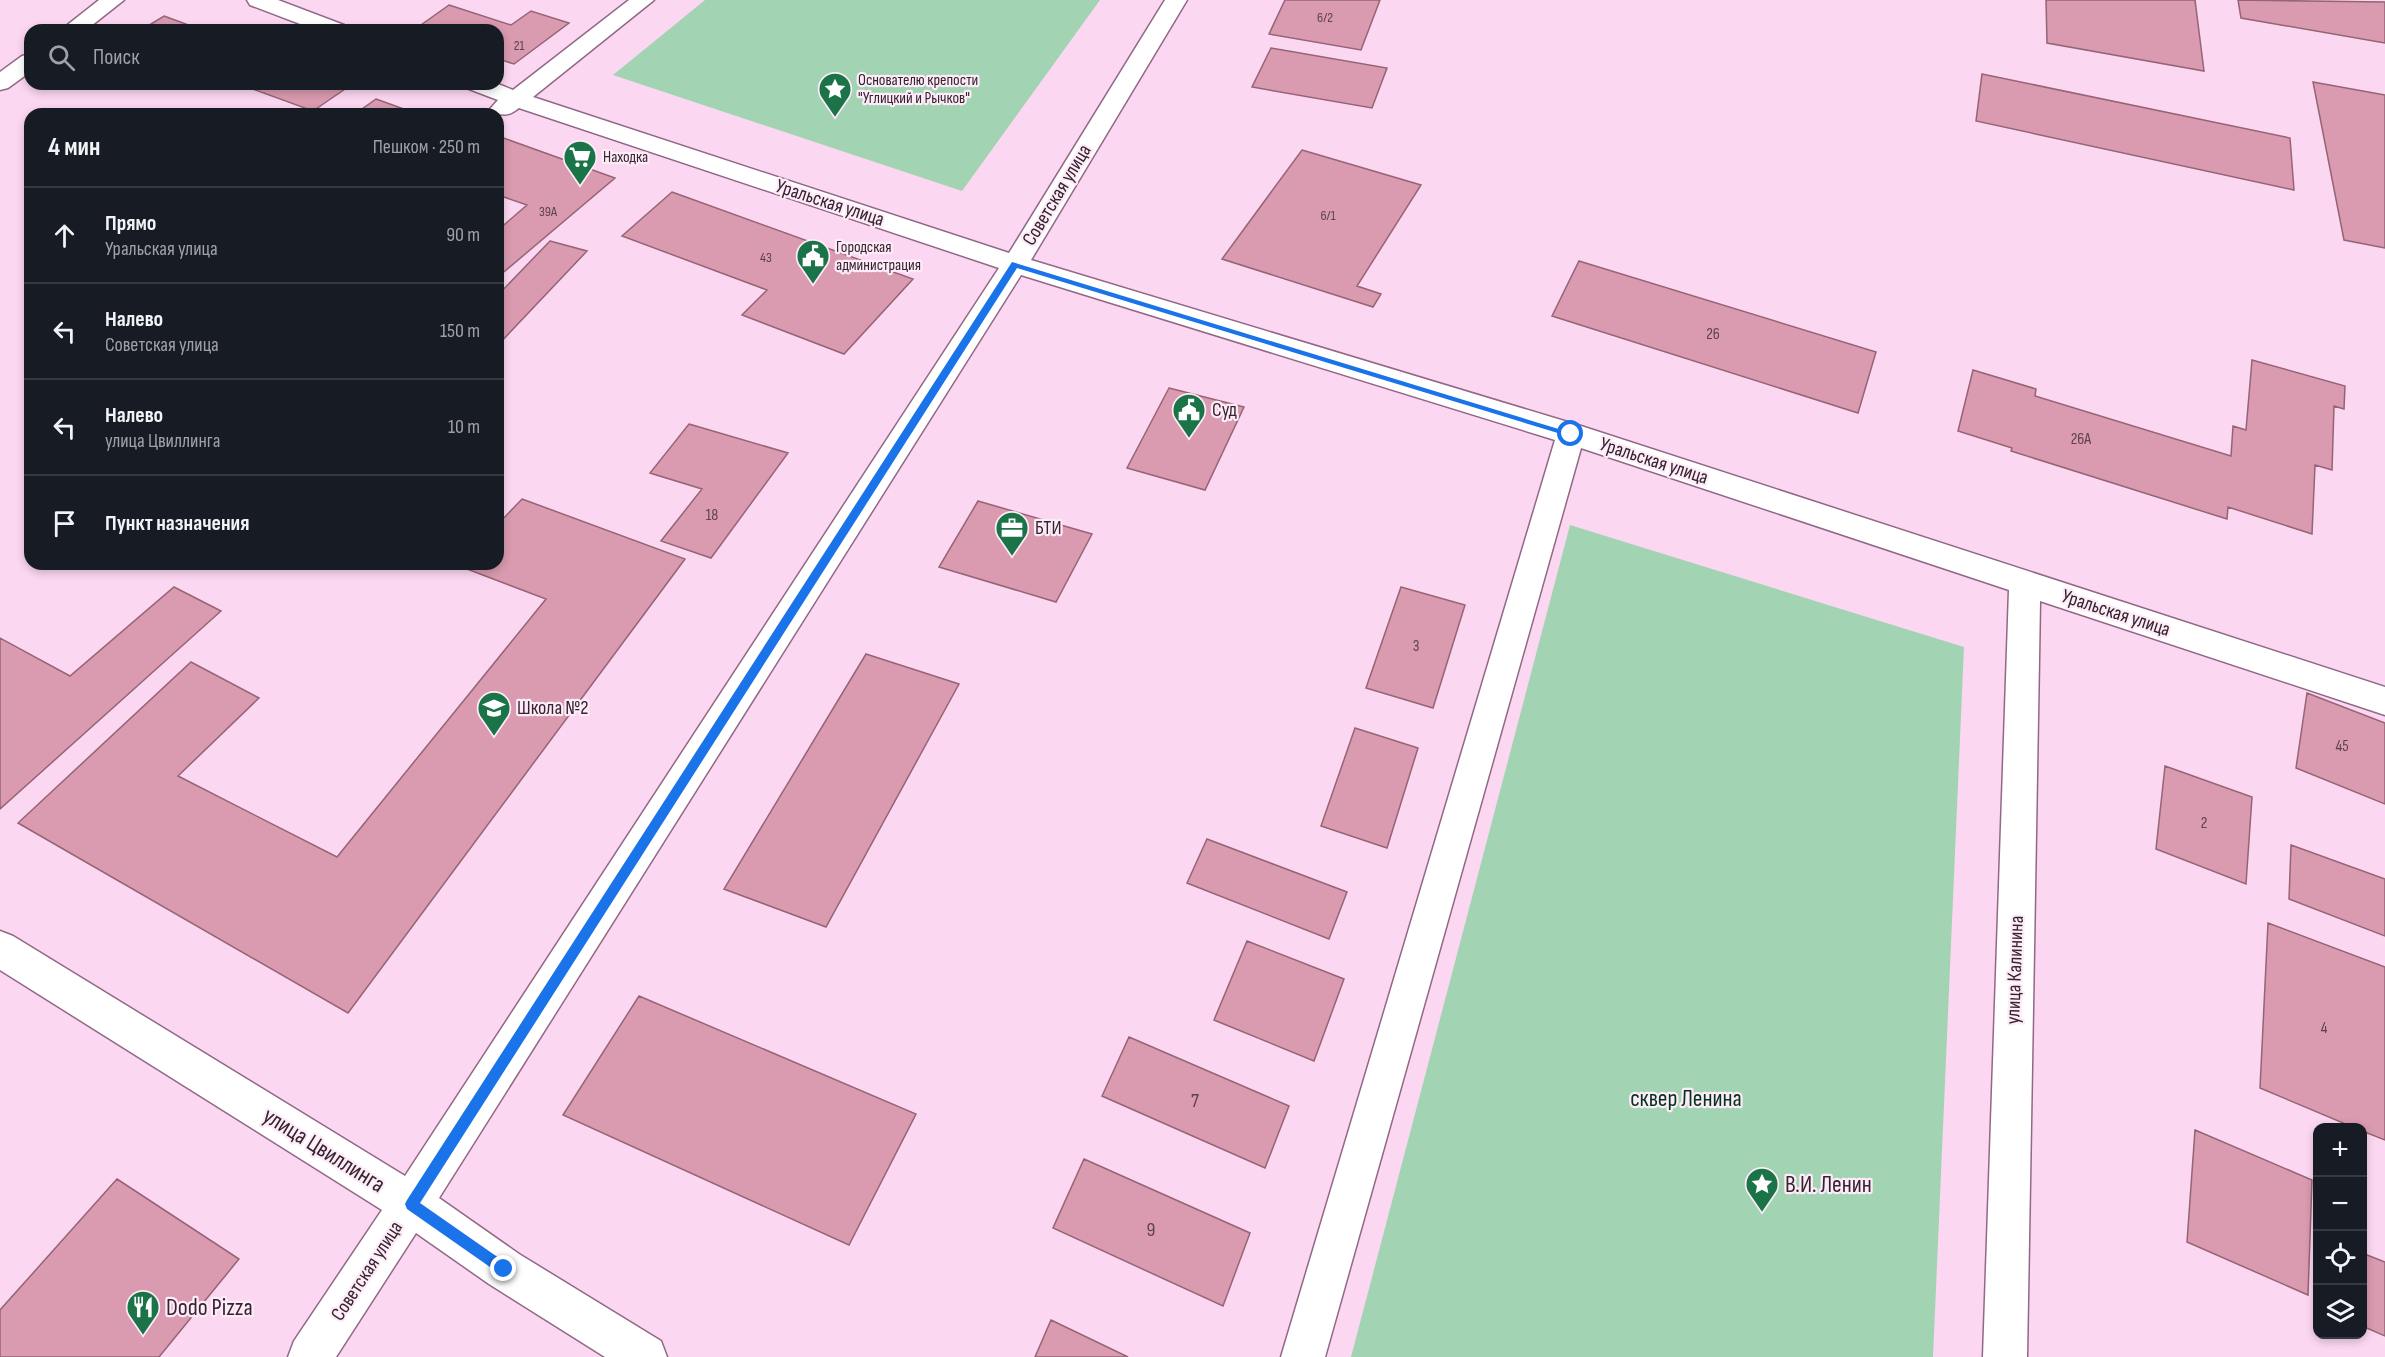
<!DOCTYPE html>
<html lang="ru">
<head>
<meta charset="utf-8">
<style>
  body { margin:0; font-family:"Sofia Sans Condensed",sans-serif; background:#242831; color:#f1f3f6 }
  .controls { position:absolute; right:18px; bottom:18px; display:grid; overflow:hidden; border-radius:12px; box-shadow:0 3px 9px #0003 }
  .controls button { width:54px; height:54px; display:grid; place-items:center; padding:0; border:0; border-bottom:2px solid #363941; background:#171b24; color:#f1f3f6; font:30px sans-serif }
  .stop { position:absolute; width:18px; height:18px; margin:-14px; border:4px solid #1a73e8; border-radius:50%; background:#fff }
  .stop.end { background:#1a73e8; border-color:#fff; box-shadow:0 2px 6px #0008 }
  .list { margin:0; padding:0; list-style:none }
  h2 { display:flex; justify-content:space-between; align-items:center; height:78px; margin:0; padding:0 24px; font-size:26px }
  h2 small { font-size:20px; font-weight:400; color:#9ea1a6 }
  .list li { display:grid; grid-template-columns:39px 1fr auto; gap:18px; align-items:center; box-sizing:border-box; height:96px; padding:0 24px; border-top:2px solid #363941 }
  .list b { display:block; font-size:22px; white-space:nowrap }
  .list p { margin:0; font-size:20px; white-space:nowrap; color:#9ea1a6 }
  .list em { font-size:20px; font-style:normal; color:#9ea1a6 }
  .icon { flex:none; width:33px; height:33px; fill:none; stroke:currentColor; stroke-width:2; stroke-linecap:round; stroke-linejoin:round }
  .map { position:relative; flex:none; width:2385px; height:1357px; overflow:hidden }
  .search { position:absolute; background:#171b24; box-shadow:0 3px 9px #0003; left:24px; top:24px; width:480px; height:66px; display:flex; align-items:center; gap:15px; box-sizing:border-box; padding:0 21px; border-radius:18px; color:#9ea1a6; font-size:22px }
  .panel { position:absolute; background:#171b24; box-shadow:0 3px 9px #0003; left:24px; top:108px; width:480px; height:462px; border-radius:18px }
  .map>svg:first-child { display:block }
  .green { fill:#a2d4b4 }
  .building { fill:#da9ab0; stroke:#956475; stroke-width:1.5 }
  .lines { fill:none; stroke-linecap:round; stroke-linejoin:round }
  .minor-casing { stroke:#916886; stroke-width:3 }
  .minor { fill:#fff; fill-rule:evenodd }
  .route { fill:#1a73e8 }
  .labels { text-anchor:middle; dominant-baseline:central; stroke-width:4.5; stroke-linejoin:round; paint-order:stroke }
  .far-number-label { font-size:14px; fill:#5e4250 }
  .far-poi-label { font-size:16px; fill:#352430; stroke:#feebf8; text-anchor:start }
  .number-label { font-size:16px; fill:#5e4250 }
  .street-label { font-size:20px; fill:#352430; stroke:#feebf8 }
  .poi-label { font-size:20px; fill:#352430; stroke:#feebf8; text-anchor:start }
  .near-number-label { font-size:20px; fill:#5e4250 }
  .near-park-label { font-size:24px; fill:#02341d; stroke:#feebf8 }
  .near-street-label { font-size:24px; fill:#352430; stroke:#feebf8 }
  .near-poi-label { font-size:24px; fill:#352430; stroke:#feebf8; text-anchor:start }
</style>
</head>
<body>
<div class="map">
<svg width="2385" height="1357" viewBox="0 0 2385 1357">
  <rect width="100%" height="100%" fill="#fcd7f1"/>
  <!-- green -->
  <path class="green" d="M705 0H1100L962 191 613 75Z
    M1570 525 1964 647 1933 1357H1351Z"/>
  <!-- building -->
  <path class="building" d="M1285 0H1380L1361 50 1269 34Z
    M2046 0H2195L2204 71 2047 43Z
    M2238 0 2385 2V43L2241 18Z
    M449 5 511 25 531 11 569 23 514 64 498 59V30H414Z
    M164 16 202 30H141Z
    M1271 48 1387 68 1372 108 1252 87Z
    M1982 74 2290 138 2294 190 1976 121Z
    M2313 82 2385 95V248L2344 240Z
    M239 84H340L348 87 313 111Z
    M376 99 412 112 355 114Z
    M498 136 615 178 498 277V230L527 205 498 195Z
    M1302 150 1421 185 1357 286 1381 294 1373 307 1222 259Z
    M672 192 913 279 844 354 742 315 767 290 622 236Z
    M550 241 587 251 498 345V295Z
    M1579 261 1876 352 1858 413 1552 316Z
    M2252 360 2345 386 2344 409 2334 406 2332 470 2315 465 2312 534 2228 507 2227 519 2011 451 2012 448 1958 431 1973 370 2036 389 2035 396 2231 456 2233 426 2246 430Z
    M1169 388 1244 407 1205 490 1127 468Z
    M689 424 788 453 711 558 661 541 702 489 650 473Z
    M522 499 685 559 348 1013 18 823 191 662 259 698 178 776 337 857 546 599 459 566 461 564H498V524Z
    M978 501 1092 534 1056 602 939 567Z
    M174 587 221 611 0 809V638L70 676Z
    M1401 587 1465 605 1433 708 1366 688Z
    M866 654 959 684 826 927 724 889Z
    M2307 693 2385 723V804L2296 768Z
    M1355 728 1418 748 1387 848 1321 826Z
    M2165 766 2252 797 2246 884 2156 849Z
    M1207 839 1347 892 1329 939 1187 883Z
    M2291 845 2385 879V936L2289 899Z
    M2268 923 2385 967V1140L2362 1131V1128H2355L2260 1088Z
    M1247 941 1344 979 1314 1061 1214 1020Z
    M639 996 916 1114 849 1245 563 1115Z
    M1129 1037 1289 1106 1265 1168 1102 1096Z
    M2195 1130 2312 1180 2308 1295 2187 1242Z
    M1084 1159 1250 1233 1223 1306 1053 1228Z
    M117 1179 239 1259 159 1357H0V1310Z
    M2362 1253 2385 1262V1336L2362 1326Z
    M1051 1320 1128 1357H1035Z"/>
  <g class="lines">
    <!-- minor casing -->
    <g class="minor-casing">
      <path id="minor" d="M99 0H124L86 30H61Z
        M247 0H278L344 25 347 30H316L250 5Z
        M629 0H654L533 97 1009 253 1165 0H1187L1031 260 1581 426 2385 687V715L2040 601 2027 1357H1983L2009 590 1581 448 1325 1357H1281L1555 440 1021 275 439 1198 519 1254 661 1341 667 1357H605L489 1284 416 1233 336 1357H288L294 1341 382 1210 0 970V931L13 936 405 1176 999 268 519 108C507 117 506 114 494 114L490 109 498 100 469 89 465 84H498L513 90Z
        M30 54V72L8 88 0 90V72L22 56Z"/>
    </g>
    <!-- minor -->
    <use href="#minor" class="minor"/>
  </g>
  <!-- route -->
  <path class="route" d="M1012 262 1575 434 1571 437 1017 268 420 1203 509 1265 510 1269 509 1274 504 1276 500 1274 407 1209 405 1204 407 1200Z"/>
  <!-- icons -->
  <defs>
    <g id="sight-pin" transform="scale(1.725)"><path d="M0 17L-7.5 6A9.5 9.5 0 1 1 7.5 6Z" fill="#1a7448" stroke="#feebf8"/><path d="M0-6L1.8-2.2L6-1.7L2.9 1.2L3.7 5.4L0 3.3L-3.7 5.4L-2.9 1.2L-6-1.7L-1.8-2.2Z" fill="#fff"/></g>
    <g id="supermarket-pin" transform="scale(1.725)"><path d="M0 17L-7.5 6A9.5 9.5 0 1 1 7.5 6Z" fill="#1a7448" stroke="#feebf8"/><path d="M-6-5.5h2.5l.6 2H6L4.5 2H-2.5L-4.4-4H-6ZM-1.5 3.2a1.3 1.3 0 1 0 .1 0ZM3 3.2a1.3 1.3 0 1 0 .1 0Z" fill="#fff"/></g>
    <g id="civic-pin" transform="scale(1.725)"><path d="M0 17L-7.5 6A9.5 9.5 0 1 1 7.5 6Z" fill="#1a7448" stroke="#feebf8"/><path d="M-.6-6.5H3V-4.5H.6V-3L4-1V1h2V6H-6V1h2V-1L-.6-3ZM-1.2 2.5V6h2.4V2.5Z" fill="#fff"/></g>
    <g id="office-pin" transform="scale(1.725)"><path d="M0 17L-7.5 6A9.5 9.5 0 1 1 7.5 6Z" fill="#1a7448" stroke="#feebf8"/><path d="M-6-3h4V-5.5h4V-3h4V5H-6ZM-1-4.5V-3h2v-1.5ZM-6 0V1H6V0Z" fill="#fff"/></g>
    <g id="school-pin" transform="scale(1.725)"><path d="M0 17L-7.5 6A9.5 9.5 0 1 1 7.5 6Z" fill="#1a7448" stroke="#feebf8"/><path d="M0-5L7-2L0 1L-7-2ZM-4 1L0 2.5L4 1V4Q0 6-4 4Z" fill="#fff"/></g>
    <g id="restaurant-pin" transform="scale(1.725)"><path d="M0 17L-7.5 6A9.5 9.5 0 1 1 7.5 6Z" fill="#1a7448" stroke="#feebf8"/><path d="M-5-6h1v4h1v-4h1v4h1v-4h1v5L-1.5 .5V6h-2V.5L-5-1ZM5-6V6H3V1.5H1.5Q1.5-4 5-6Z" fill="#fff"/></g>
  </defs>
  <g fill-rule="evenodd">
    <use href="#sight-pin" x="835" y="89"/>
    <use href="#supermarket-pin" x="580" y="157"/>
    <use href="#civic-pin" x="813" y="256"/>
    <use href="#civic-pin" x="1189" y="410"/>
    <use href="#office-pin" x="1012" y="528"/>
    <use href="#school-pin" x="494" y="708"/>
    <use href="#sight-pin" x="1762" y="1184"/>
    <use href="#restaurant-pin" x="143" y="1307"/>
  </g>
  <g class="labels">
    <!-- far-number labels -->
    <g class="far-number-label">
      <text x="1325" y="17">6/2</text>
      <text x="519" y="45">21</text>
      <text x="548" y="211">39А</text>
      <text x="1328" y="215">6/1</text>
      <text x="766" y="257">43</text>
    </g>
    <!-- far-poi labels -->
    <g class="far-poi-label">
      <text x="858" y="80">Основателю крепости<tspan x="858" dy="18">"Углицкий и Рычков"</tspan></text>
      <text x="603" y="157">Находка</text>
      <text x="836" y="247">Городская<tspan x="836" dy="18">администрация</tspan></text>
    </g>
    <!-- number labels -->
    <g class="number-label">
      <text x="1713" y="334">26</text>
      <text x="2081" y="439">26А</text>
      <text x="712" y="515">18</text>
      <text x="1416" y="646">3</text>
      <text x="2342" y="746">45</text>
      <text x="2204" y="823">2</text>
      <text x="2324" y="1028">4</text>
    </g>
    <!-- street labels -->
    <g class="street-label">
      <text transform="translate(1057 195) rotate(-59)">Советская улица</text>
      <text transform="translate(830 203) rotate(18)">Уральская улица</text>
      <text transform="translate(1654 461) rotate(18)">Уральская улица</text>
      <text transform="translate(2116 613) rotate(18)">Уральская улица</text>
      <text transform="translate(2015 970) rotate(-88)">улица Калинина</text>
      <text transform="translate(367 1271) rotate(-57)">Советская улица</text>
    </g>
    <!-- poi labels -->
    <g class="poi-label">
      <text x="1212" y="410">Суд</text>
      <text x="1035" y="528">БТИ</text>
      <text x="517" y="708">Школа №2</text>
    </g>
    <!-- near-number labels -->
    <g class="near-number-label">
      <text x="1195" y="1101">7</text>
      <text x="1151" y="1230">9</text>
    </g>
    <!-- near-park labels -->
    <g class="near-park-label">
      <text x="1686" y="1098">сквер Ленина</text>
    </g>
    <!-- near-street labels -->
    <g class="near-street-label">
      <text transform="translate(324 1150) rotate(32)">улица Цвиллинга</text>
    </g>
    <!-- near-poi labels -->
    <g class="near-poi-label">
      <text x="1785" y="1184">В.И. Ленин</text>
      <text x="166" y="1307">Dodo Pizza</text>
    </g>
  </g>
</svg>
<div class="controls">
<button>+</button>
<button>−</button>
<button><svg class="icon" aria-label="locate" viewBox="0 0 24 24"><circle cx="12" cy="12" r="6"/><path d="M12 2v4M12 18v4M2 12h4M18 12h4"/></svg></button>
<button><svg class="icon" aria-label="layers" viewBox="0 0 24 24"><path d="M12 4l9 5-9 5-9-5zM3 14l9 5 9-5"/></svg></button>
</div>
<div class="stop" style="left:1571px;top:434px"></div>
<div class="stop end" style="left:504px;top:1269px"></div>
<div class="search"><svg class="icon" aria-label="search" viewBox="0 0 24 24"><circle cx="10" cy="10" r="6"/><path d="M15 15l6 6"/></svg>Поиск</div>
<section class="panel">
<h2>4 мин<small>Пешком · 250 m</small></h2>
<ul class="list">
<li><svg class="icon" aria-label="ahead" viewBox="0 0 24 24"><path d="M12 20V5M6 11l6-6 6 6"/></svg><div><b>Прямо</b><p>Уральская улица</p></div><em>90 m</em></li>
<li><svg class="icon" aria-label="left" viewBox="0 0 24 24"><path d="M17 20v-9H6M10 6l-5 5 5 5"/></svg><div><b>Налево</b><p>Советская улица</p></div><em>150 m</em></li>
<li><svg class="icon" aria-label="left" viewBox="0 0 24 24"><path d="M17 20v-9H6M10 6l-5 5 5 5"/></svg><div><b>Налево</b><p>улица Цвиллинга</p></div><em>10 m</em></li>
<li><svg class="icon" aria-label="arrive" viewBox="0 0 24 24"><path d="M6 21V4h12l-3 4 3 4H6"/></svg><div><b>Пункт назначения</b></div></li>
</ul>
</section>
</div>
</body>
</html>
